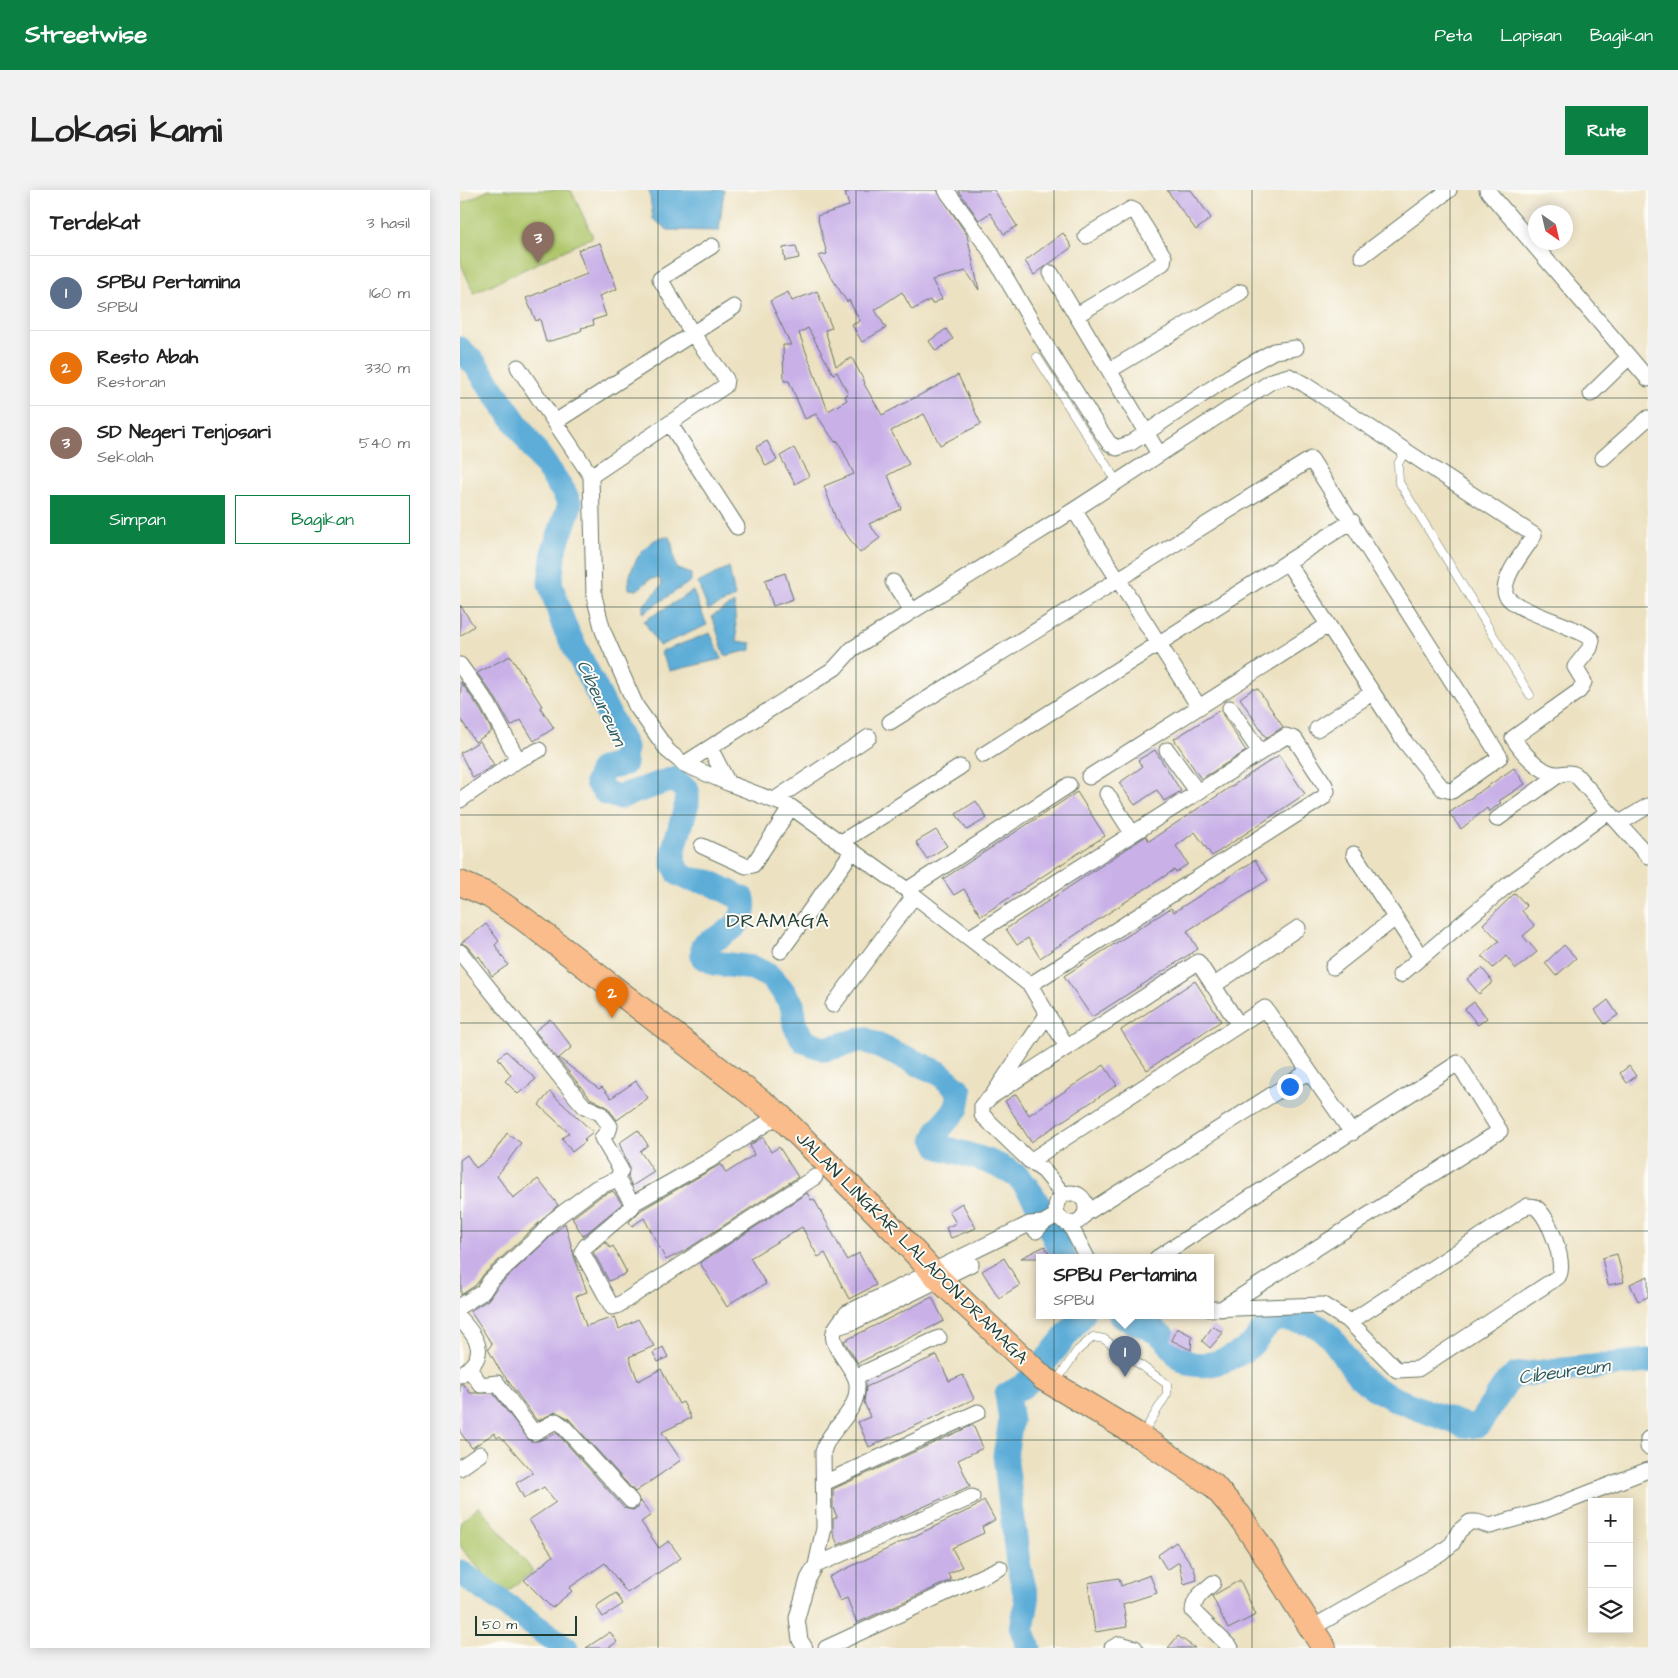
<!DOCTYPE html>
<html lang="id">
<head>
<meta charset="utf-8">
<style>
  body { margin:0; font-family:"Architects Daughter",sans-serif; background:#f2f2f2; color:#222 }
  .controls { position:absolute; right:15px; bottom:15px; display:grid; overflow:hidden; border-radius:0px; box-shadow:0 2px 12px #0003 }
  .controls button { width:45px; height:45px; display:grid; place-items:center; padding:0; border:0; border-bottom:1px solid #e0e0e0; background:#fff; color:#222; font:25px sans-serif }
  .compass { position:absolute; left:1068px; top:15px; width:45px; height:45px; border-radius:50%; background:#fff; box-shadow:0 2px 12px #0003; rotate:146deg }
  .scale { position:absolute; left:15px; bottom:12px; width:102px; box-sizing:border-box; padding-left:5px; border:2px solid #1f3d34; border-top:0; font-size:14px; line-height:18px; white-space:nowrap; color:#1f3d34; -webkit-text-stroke:4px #fdfcf7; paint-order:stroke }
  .you { position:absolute; left:829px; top:896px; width:18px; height:18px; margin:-12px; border:4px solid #fff; border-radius:50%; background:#1a73e8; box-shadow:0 0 0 8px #1a73e833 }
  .badge { display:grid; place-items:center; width:32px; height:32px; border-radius:50%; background:#0b8043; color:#fff; font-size:16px; font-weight:700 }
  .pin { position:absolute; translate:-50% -41px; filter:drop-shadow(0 1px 2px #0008) }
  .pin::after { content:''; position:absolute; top:26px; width:18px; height:15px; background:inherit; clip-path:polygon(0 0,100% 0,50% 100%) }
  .popup { position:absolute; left:576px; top:1064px; width:178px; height:65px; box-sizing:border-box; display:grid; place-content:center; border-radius:0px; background:#fff; filter:drop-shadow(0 1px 4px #0005); font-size:16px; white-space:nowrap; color:#767676 }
  .popup b { font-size:19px; color:#222 }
  .popup::after { content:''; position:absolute; left:50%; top:100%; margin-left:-10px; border:10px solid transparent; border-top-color:#fff }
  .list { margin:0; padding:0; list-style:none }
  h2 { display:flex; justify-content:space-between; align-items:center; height:65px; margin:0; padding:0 20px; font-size:21px }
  h2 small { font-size:16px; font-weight:400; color:#767676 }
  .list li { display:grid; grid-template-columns:32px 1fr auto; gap:15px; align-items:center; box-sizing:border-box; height:75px; padding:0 20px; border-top:1px solid #e0e0e0 }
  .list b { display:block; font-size:19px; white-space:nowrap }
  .list p { margin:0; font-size:16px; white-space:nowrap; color:#767676 }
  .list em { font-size:16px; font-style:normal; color:#767676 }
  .actions { display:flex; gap:10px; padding:15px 20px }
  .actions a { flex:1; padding:11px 0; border:1px solid #0b8043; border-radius:0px; text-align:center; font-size:18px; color:#0b8043 }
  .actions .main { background:#0b8043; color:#fff }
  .icon { flex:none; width:28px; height:28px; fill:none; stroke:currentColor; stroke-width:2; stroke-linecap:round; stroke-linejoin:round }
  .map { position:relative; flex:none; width:1188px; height:1458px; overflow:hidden; border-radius:0px }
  header { display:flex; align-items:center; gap:30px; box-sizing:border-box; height:70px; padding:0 25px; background:#0b8043; color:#fff }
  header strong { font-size:24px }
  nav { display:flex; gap:28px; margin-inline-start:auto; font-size:18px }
  .intro { display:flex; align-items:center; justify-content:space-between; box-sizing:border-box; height:120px; padding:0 30px }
  h1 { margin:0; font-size:35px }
  .button { padding:12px 22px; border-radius:0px; background:#0b8043; color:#fff; font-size:18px; font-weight:700 }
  main { display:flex; gap:30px; padding:0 30px }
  aside { flex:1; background:#fff; border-radius:0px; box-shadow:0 2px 12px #0003 }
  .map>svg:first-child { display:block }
  .green { fill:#afc66b; stroke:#678250 }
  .water { fill:#5dadd8; stroke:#3e7586 }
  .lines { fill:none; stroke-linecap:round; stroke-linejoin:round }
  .river { stroke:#5dadd8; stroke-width:25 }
  .building { fill:#c9b1e8; fill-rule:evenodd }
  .lane-casing { stroke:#677665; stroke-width:9 }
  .street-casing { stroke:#677665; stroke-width:17 }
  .primary-casing { stroke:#677665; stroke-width:26 }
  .lane { stroke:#fff; stroke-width:8 }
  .street { stroke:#fff; stroke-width:15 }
  .primary { stroke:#f9bc8a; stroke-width:24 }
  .grid { fill:none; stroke:#1f3d34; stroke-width:1; stroke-opacity:0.55 }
  .labels { text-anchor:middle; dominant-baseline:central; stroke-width:4; stroke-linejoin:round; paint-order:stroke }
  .street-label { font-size:18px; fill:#1f3d34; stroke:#fdfcf7 }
  .water-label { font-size:19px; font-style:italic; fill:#325f65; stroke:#fdfcf7 }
  .quarter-label { font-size:20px; letter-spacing:1px; fill:#1f3d34; stroke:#fdfcf7 }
</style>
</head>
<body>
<header>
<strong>Streetwise</strong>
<nav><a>Peta</a><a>Lapisan</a><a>Bagikan</a></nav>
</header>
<div class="intro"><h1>Lokasi kami</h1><a class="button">Rute</a></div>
<main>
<aside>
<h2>Terdekat<small>3 hasil</small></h2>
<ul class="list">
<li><span class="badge" style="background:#5c6f8a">1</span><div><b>SPBU Pertamina</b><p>SPBU</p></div><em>160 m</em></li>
<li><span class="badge" style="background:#e8710a">2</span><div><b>Resto Abah</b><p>Restoran</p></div><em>330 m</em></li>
<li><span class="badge" style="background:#8d6e63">3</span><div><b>SD Negeri Tenjosari</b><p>Sekolah</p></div><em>540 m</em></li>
</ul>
<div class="actions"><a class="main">Simpan</a><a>Bagikan</a></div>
</aside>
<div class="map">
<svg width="1188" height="1458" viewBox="0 0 1188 1458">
  <rect width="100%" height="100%" fill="#fdfcf7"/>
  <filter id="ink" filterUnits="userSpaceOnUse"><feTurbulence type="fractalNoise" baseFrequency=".02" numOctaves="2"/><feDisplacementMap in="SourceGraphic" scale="10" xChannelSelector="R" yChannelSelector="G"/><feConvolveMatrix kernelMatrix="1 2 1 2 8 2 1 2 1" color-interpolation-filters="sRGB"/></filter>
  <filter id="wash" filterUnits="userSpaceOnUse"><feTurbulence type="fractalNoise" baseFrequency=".0096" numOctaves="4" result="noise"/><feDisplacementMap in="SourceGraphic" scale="20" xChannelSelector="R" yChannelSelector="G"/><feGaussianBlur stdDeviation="1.12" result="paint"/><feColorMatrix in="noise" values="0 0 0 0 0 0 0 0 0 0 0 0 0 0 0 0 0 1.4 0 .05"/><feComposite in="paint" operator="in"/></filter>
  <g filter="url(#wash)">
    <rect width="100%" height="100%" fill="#ece1c1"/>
    <!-- green -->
    <path class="green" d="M29 0H111L133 47 14 103 0 72V14Z
      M19 1316 73 1381 42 1406 0 1356V1332Z"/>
    <!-- water -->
    <path class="water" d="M189 0H264L259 41 208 40 193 29Z
      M201 347H209C215 358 212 368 217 379L231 384V391L183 423V416L202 395 199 388 190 389 177 400 169 399C167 380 182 354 201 347Z
      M269 377 275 407 248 420 238 393Z
      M233 401 247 435 199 456 184 431Z
      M274 413 277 451 291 453V460L265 466 252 426Z
      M250 443 262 469 210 481 200 462Z"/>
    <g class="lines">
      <!-- river -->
      <path class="river" d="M0 159 15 174 104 302 110 315 94 360 90 393 104 436 165 557 164 574 142 579 137 592 146 603 159 607 213 589 227 600V614L214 658 213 672 219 684 229 689 249 692 283 709C288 736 263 744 243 756V767L254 773 293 778 309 786 320 797 332 814 335 835 344 851 366 859 403 849 479 883 500 901 497 918 480 938 475 948 480 957C503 963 542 973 559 988 580 1009 591 1043 604 1068
        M661 1126C674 1132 691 1137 702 1146 712 1153 716 1168 728 1173 748 1179 773 1169 789 1157 799 1149 802 1136 815 1130 824 1127 840 1131 849 1133 873 1139 884 1170 900 1187 922 1209 973 1223 1003 1235L1012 1236 1019 1234 1047 1192 1056 1185 1188 1171
        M0 1382 106 1458
        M569 1458 562 1439 567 1411 558 1373 545 1265 551 1231 547 1205 563 1196 571 1189 622 1126"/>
    </g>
    <g id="blocks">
      <!-- building -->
      <path class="building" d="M395 0H477L507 45 519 100 506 81 472 90 482 109 472 114 470 110 452 120 442 102 415 120 426 138 402 152 392 135 400 131 389 110 387 112 358 66 367 64 357 26 389 16 385 3Z
        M498 0H534L557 36 544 44 530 23 519 30Z
        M707 0H731L751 28 736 40Z
        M603 43 612 57 574 85 565 71Z
        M140 53 157 99 139 106 146 126 133 130 134 135 121 138 122 140 109 146 86 152 80 129 76 131 66 108 127 84 118 60Z
        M336 56 339 68 325 71 323 58Z
        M357 101 372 138 365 140 376 176 392 168 405 193 404 194 422 225 498 185 521 234 480 255 464 224 431 241 449 274 428 285 441 319 409 334 420 348 400 363 377 332 364 296 394 284 378 251 375 252 356 224 345 229 329 191H324L323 155H331L310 111 328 102 332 111ZM348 138 373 184 377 182 388 204 385 206 387 210 368 221 339 143Z
        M486 139 493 149 476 161 469 151Z
        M307 251 317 270 306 276 296 257Z
        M334 258 349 286 335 294 320 266Z
        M325 383 333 409 313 416 305 390Z
        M0 415 14 436 0 446Z
        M50 466 82 516 80 517 94 538 74 551 61 530 51 536 36 509 17 483Z
        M1 492 20 519 32 541 15 552 0 528Z
        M793 499H798L823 537 806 548 780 508Z
        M760 520 786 561 741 589 714 549Z
        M20 551 34 575 13 588 0 563Z
        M695 560 721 601 704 611 697 600 675 615 659 593 682 577 678 570Z
        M819 565 845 604 752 666 735 642 716 656 728 674 716 682 714 680 580 768 568 748 557 755 546 739 686 646 689 651Z
        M1054 578 1065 594 1039 611 1041 613 1029 622 1027 618 1001 639 989 623Z
        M617 602 645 646 521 726 504 699 494 705 483 689Z
        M516 611 527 628 507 640 496 624Z
        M476 640 487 656 467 669 456 652Z
        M795 670 808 690 727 741 738 759 632 827 604 786 711 718 714 722Z
        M1055 703 1067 716 1062 721 1075 736 1063 746 1077 762 1056 779 1046 766 1033 778 1022 766 1039 751 1023 734Z
        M26 734 39 751 35 755 48 775 32 786 19 766 17 768 7 756 1 753Z
        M1104 755 1116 768 1096 786 1085 773Z
        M1022 778 1033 792 1019 804 1007 789Z
        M735 791 761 831 687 880 661 840Z
        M1148 810 1158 825 1145 834 1135 820Z
        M1014 812 1027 828 1018 835 1005 819Z
        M90 829 112 857 98 869 75 841Z
        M46 861 76 889 58 904 45 891 51 885 38 868Z
        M99 868 139 899 142 897 151 908 176 891 188 908 157 930 147 917 130 908 98 869Z
        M644 875 657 895 571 952 545 911 556 904 569 925Z
        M1169 876 1176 886 1167 893 1160 883Z
        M90 902 133 942 124 949 126 951 112 962 102 948 109 943 79 915Z
        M178 940 188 955 180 961 194 982 172 996 168 988 169 976 159 953Z
        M47 943 61 953 37 986 53 1008 78 989 98 1015 24 1084 16 1095 1 1105 0 970 7 965 16 978 31 967Z
        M303 947 311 962 319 957 338 987 226 1060 206 1070 184 1028 172 1036 169 1032 181 1020 261 974 266 983 294 965 290 955Z
        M153 1001 162 1014 123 1046 112 1028 141 1006Z
        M347 1003 351 1010 354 1009 387 1070 399 1063 416 1095 389 1109 365 1063 358 1067 342 1037 290 1068 306 1094 275 1110 267 1117 240 1073Z
        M502 1013 516 1038 491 1048 486 1038 496 1033 489 1021Z
        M105 1033 114 1066 127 1102 116 1106 126 1136 155 1127 159 1139 178 1129 194 1156 169 1167 178 1191 201 1179 219 1214 223 1212 231 1228 202 1242 221 1270 175 1302 108 1228 96 1222 77 1231 38 1177 28 1159 32 1154 10 1121 28 1110 37 1097Z
        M146 1052 150 1058 153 1056 167 1083 149 1091 133 1062Z
        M585 1056 591 1068H561Z
        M1157 1064 1164 1092 1148 1095 1142 1068Z
        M544 1068 560 1095 539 1108 522 1081Z
        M1188 1086V1107L1178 1111 1170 1094Z
        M472 1107 484 1131 398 1173 384 1151Z
        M753 1136 763 1143 750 1158 742 1151Z
        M717 1138 732 1146 731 1160 711 1150Z
        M203 1157 208 1167 198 1172 193 1163Z
        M477 1165 489 1191 503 1185 514 1209 409 1257 398 1232 410 1227 404 1212 406 1197Z
        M0 1194H3L10 1203H33L70 1251H78L97 1243 164 1318 173 1320 178 1318 180 1310 191 1325 181 1332 199 1358 209 1351 221 1368 167 1403 145 1373 109 1398 112 1401 92 1418 64 1390 93 1366 69 1330 96 1312 84 1297 64 1308 56 1293 73 1283 40 1246 37 1248 34 1243 12 1258 0 1242Z
        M513 1235 523 1258 498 1270 510 1296 378 1355 373 1343V1329L377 1327 373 1318V1299Z
        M524 1310 535 1330 522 1337 524 1343 492 1358 502 1377 488 1384 491 1390 397 1433 387 1408 380 1411 369 1387 515 1317Z
        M716 1352 734 1378 737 1390 724 1394 719 1372 707 1380 698 1365Z
        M690 1385 697 1403 663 1414 667 1437 635 1442 628 1393 659 1388 661 1396Z
        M780 1390 796 1425 768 1439 752 1406Z
        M156 1403 163 1414 143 1427 136 1416Z
        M150 1442 157 1452 148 1458H126Z
        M718 1446 735 1458H708Z"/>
    </g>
  </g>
  <g filter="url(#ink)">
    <use href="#blocks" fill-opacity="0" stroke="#677665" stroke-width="1"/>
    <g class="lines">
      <!-- lane casing -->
      <g class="lane-casing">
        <path id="lane" d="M577 167 657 292
          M945 261 938 274 939 292 1070 505
          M596 1192 617 1161 633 1147 644 1149 707 1194V1204L682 1245"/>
      </g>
      <!-- street casing -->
      <g class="street-casing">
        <path id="street" d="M486 0 529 59 582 149 640 240 649 253 657 258 671 253 770 186 814 161 836 158
          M1027 0 1188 189
          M902 66 989 0
          M591 83 699 264
          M617 125 703 73 704 67 675 21 671 19 626 46
          M58 177 131 286 134 406 143 441 176 516 208 561 224 574 268 593 331 617 447 700 570 795 607 857
          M650 180 781 102
          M1131 204 1169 167
          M95 232 274 117
          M210 234 277 337
          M1143 268 1188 228
          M131 286 265 196 266 189 232 143 200 89 252 56
          M614 320 739 517
          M433 392 452 421
          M0 475 28 514 58 570
          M770 518 800 562
          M430 532 851 269 1040 567 992 601 983 599 945 552 827 372
          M857 539 912 503
          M250 558 268 593
          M707 560 737 601
          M523 565 892 331
          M224 574 375 478 392 459 614 320 812 191 829 186 844 194 1074 345C1065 361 1046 381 1045 400 1043 420 1119 435 1132 450L1130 458 1115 477 1124 492 1119 501 1053 548C1061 561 1080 583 1096 584 1104 585 1108 580 1116 585L1188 666
          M629 587 868 435
          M647 604 672 643
          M0 610 58 570 79 560
          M314 610 409 547
          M1037 629 1100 584
          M1160 633 1188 616
          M380 653 500 577
          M242 656 286 676 293 675 331 617
          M894 664 961 767
          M447 700 609 595
          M509 748 826 546 835 549 865 595 867 601 864 607 570 795
          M321 761 392 662
          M0 762 117 908 124 916 140 923 150 936 149 940 142 948 161 980 157 989 171 1011 172 1017 126 1056 122 1062 152 1117 157 1116 355 987
          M873 777 935 728
          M940 785 1050 693 1148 622
          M753 796 838 738
          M373 815 454 706
          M587 825 532 906 522 915V925L570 971 584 981 603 1004
          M532 906 738 772 779 835
          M570 971 805 818 892 943
          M596 1018a15 15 0 1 1 30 0a15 15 0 1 1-30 0Z
          M172 1014 250 970 319 925
          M625 1024 849 881
          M609 1033 627 1068
          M576 1041 583 1033 597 1025
          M697 1068 998 873 1040 941 761 1119
          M0 1116 23 1102 30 1091 81 1044 92 1031 136 998 157 989
          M750 1119 863 1115 890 1132 937 1180 958 1179 1098 1087C1107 1075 1089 1025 1075 1017 1073 1016 1070 1016 1067 1016L890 1132
          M0 1129C21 1151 28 1167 0 1185
          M377 1137 393 1132 511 1074
          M9 1179 21 1195 37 1193 74 1243 96 1231 103 1236 171 1311
          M395 1187 479 1148
          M1188 1249V1257
          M0 1278 20 1264
          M364 1293 518 1222
          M356 1375 512 1307
          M753 1393C743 1402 734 1407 733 1421L771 1458
          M852 1438 979 1364 992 1354 999 1341 1010 1332H1017L1030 1336 1083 1321 1188 1280
          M345 1458 340 1450 337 1428 348 1389 356 1375 364 1338 363 1262C369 1237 399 1224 397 1194 396 1178 369 1157 374 1142 376 1135 383 1128 387 1123L569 1034 583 1033
          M366 1458 540 1378
          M652 1458 660 1454 675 1458"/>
      </g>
      <!-- primary casing -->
      <g class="primary-casing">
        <path id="primary" d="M0 693 30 706 64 729 319 925 438 1044 479 1089 583 1188 681 1247 753 1295 779 1325 799 1355 864 1458"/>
      </g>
      <!-- lane -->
      <use href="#lane" class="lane"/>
      <!-- street -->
      <use href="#street" class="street"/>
      <!-- primary -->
      <use href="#primary" class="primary"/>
    </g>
  </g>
  <!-- grid -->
  <path class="grid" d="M198 0V1458M396 0V1458M594 0V1458M792 0V1458M990 0V1458M0 208H1188M0 417H1188M0 625H1188M0 833H1188M0 1041H1188M0 1250H1188"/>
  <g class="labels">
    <!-- street labels -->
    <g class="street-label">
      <text transform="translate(452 1058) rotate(45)">JALAN LINGKAR LALADON-DRAMAGA</text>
    </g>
    <!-- water labels -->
    <g class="water-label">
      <text transform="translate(141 513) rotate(65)">Cibeureum</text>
      <text transform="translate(1104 1182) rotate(-8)">Cibeureum</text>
    </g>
    <!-- quarter labels -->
    <g class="quarter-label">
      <text x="318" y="731">DRAMAGA</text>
    </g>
  </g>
</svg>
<div class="controls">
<button>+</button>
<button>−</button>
<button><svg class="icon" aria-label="layers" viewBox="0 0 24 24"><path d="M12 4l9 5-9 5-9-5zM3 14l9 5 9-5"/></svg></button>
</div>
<svg class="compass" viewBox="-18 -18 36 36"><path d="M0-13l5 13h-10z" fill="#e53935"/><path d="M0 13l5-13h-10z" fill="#767676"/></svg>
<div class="scale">50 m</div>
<div class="you"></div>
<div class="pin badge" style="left:665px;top:1187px;background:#5c6f8a">1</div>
<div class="popup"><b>SPBU Pertamina</b>SPBU</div>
<div class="pin badge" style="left:152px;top:828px;background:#e8710a">2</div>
<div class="pin badge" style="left:78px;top:73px;background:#8d6e63">3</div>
</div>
</main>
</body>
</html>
